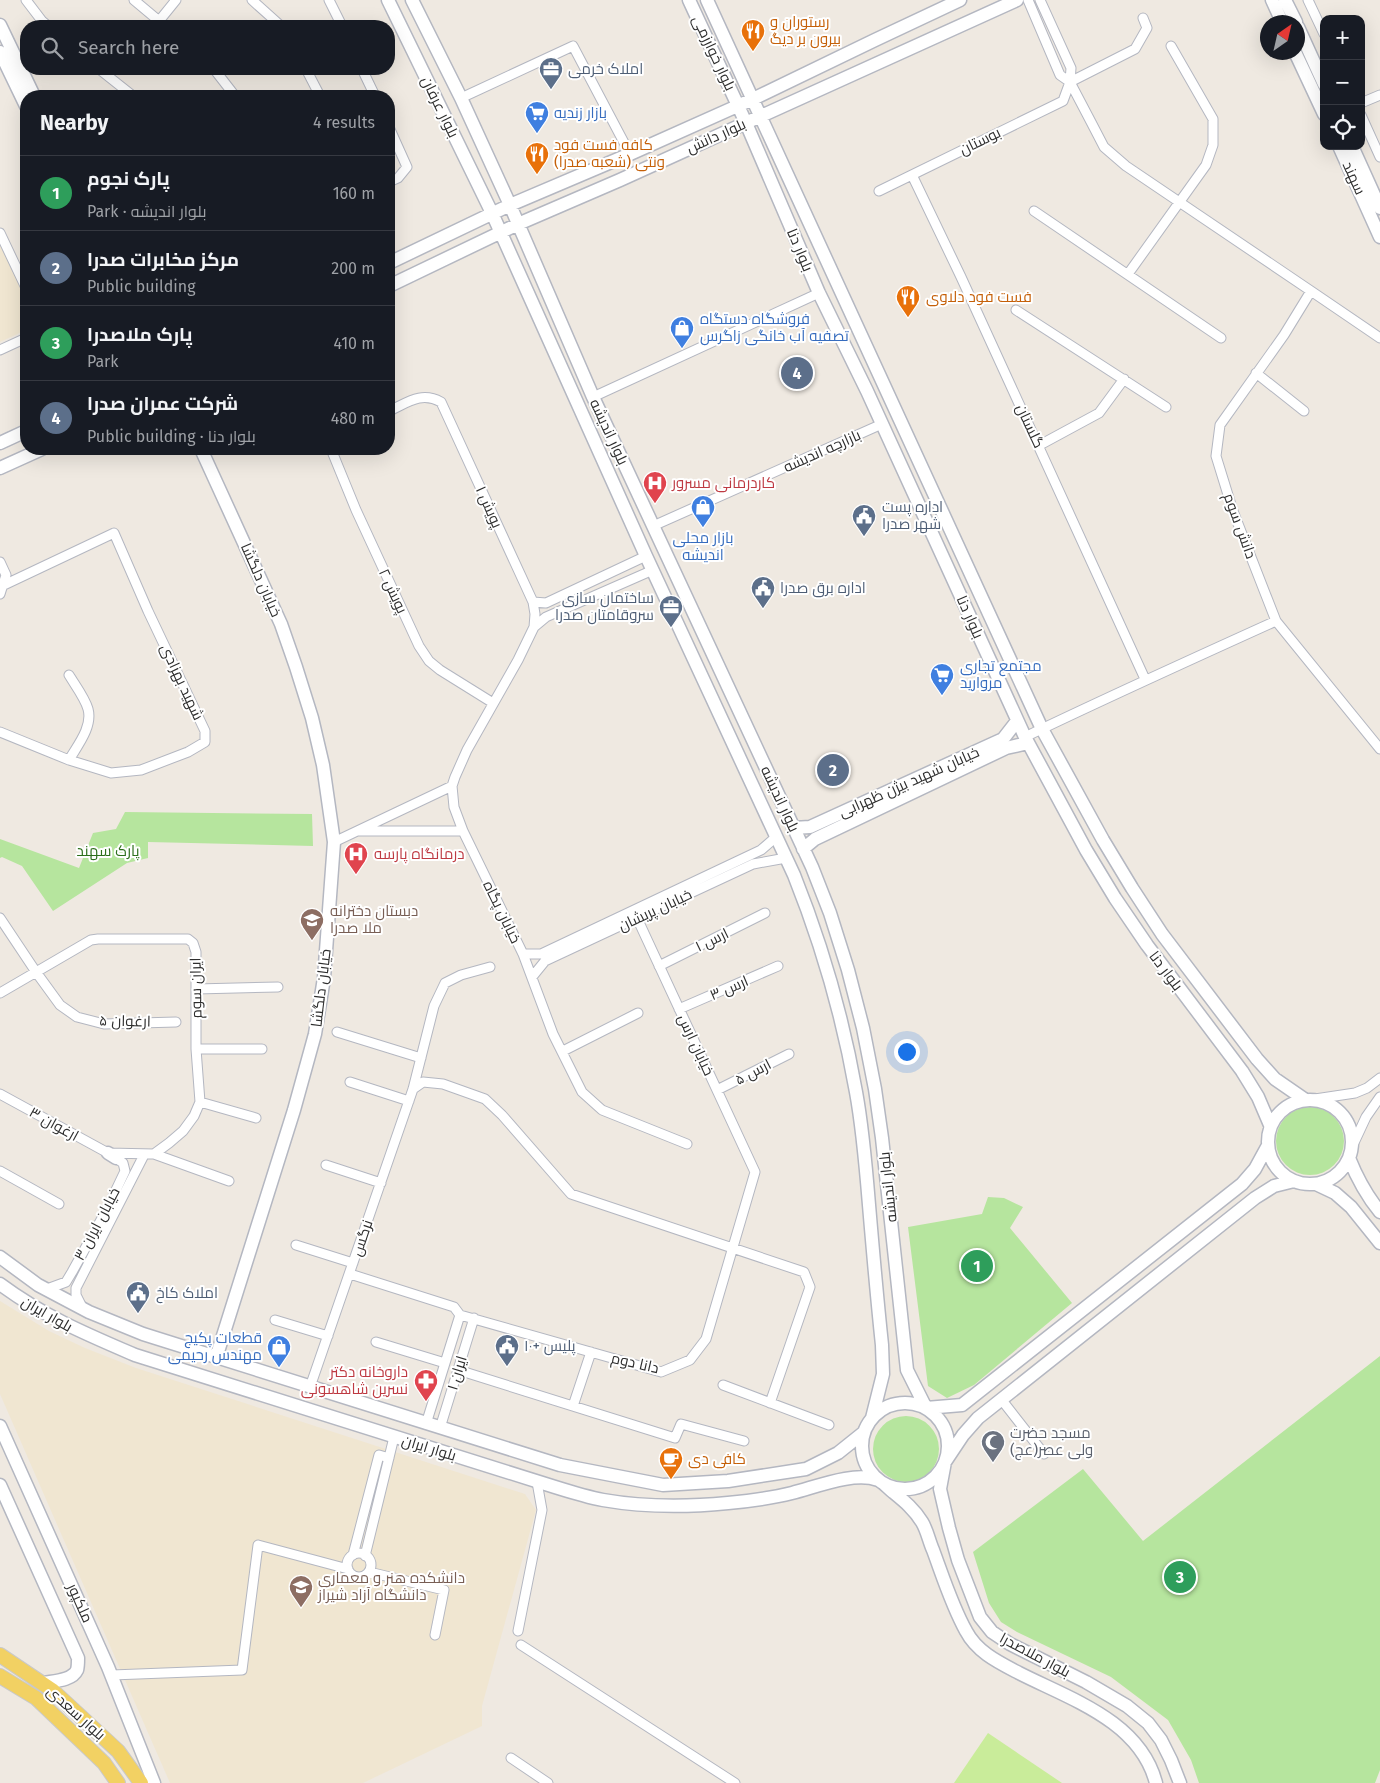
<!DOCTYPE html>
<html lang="en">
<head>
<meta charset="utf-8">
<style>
  body { margin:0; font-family:"Fira Sans",Cairo,sans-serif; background:#242831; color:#f1f3f6 }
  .controls { position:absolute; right:15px; top:15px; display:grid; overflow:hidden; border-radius:10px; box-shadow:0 5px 20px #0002 }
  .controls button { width:45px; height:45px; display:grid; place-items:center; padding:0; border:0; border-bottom:1px solid #363941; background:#171b24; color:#f1f3f6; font:25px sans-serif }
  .compass { position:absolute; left:1260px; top:15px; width:45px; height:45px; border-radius:50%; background:#171b24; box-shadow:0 5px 20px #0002; rotate:34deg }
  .you { position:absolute; left:906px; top:1051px; width:18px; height:18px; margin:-12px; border:4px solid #fff; border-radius:50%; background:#1a73e8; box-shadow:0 0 0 8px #1a73e833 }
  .badge { display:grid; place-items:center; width:32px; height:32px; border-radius:50%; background:#4264fb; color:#fff; font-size:16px; font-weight:700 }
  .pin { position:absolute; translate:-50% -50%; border:2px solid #fff; box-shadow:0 1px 5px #0006 }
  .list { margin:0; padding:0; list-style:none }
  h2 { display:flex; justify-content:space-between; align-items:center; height:65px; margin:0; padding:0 20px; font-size:21px }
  h2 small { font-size:16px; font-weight:400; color:#9ea1a6 }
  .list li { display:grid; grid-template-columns:32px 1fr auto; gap:15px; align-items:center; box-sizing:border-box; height:75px; padding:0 20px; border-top:1px solid #363941 }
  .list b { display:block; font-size:19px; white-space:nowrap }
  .list p { margin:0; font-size:16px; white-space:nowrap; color:#9ea1a6 }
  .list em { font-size:16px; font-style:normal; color:#9ea1a6 }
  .icon { flex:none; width:28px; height:28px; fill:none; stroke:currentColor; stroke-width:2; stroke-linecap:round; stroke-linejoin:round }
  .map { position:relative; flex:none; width:1380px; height:1783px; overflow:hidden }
  .search { position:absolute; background:#171b24; box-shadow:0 5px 20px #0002; left:20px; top:20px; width:375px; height:55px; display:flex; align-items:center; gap:12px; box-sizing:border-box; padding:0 18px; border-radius:20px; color:#9ea1a6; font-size:19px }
  .panel { position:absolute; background:#171b24; box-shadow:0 5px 20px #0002; left:20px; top:90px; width:375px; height:365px; border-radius:20px }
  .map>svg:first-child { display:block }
  .education { fill:#f0e6d1 }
  .green { fill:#b6e59e }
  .pitch { fill:#c9ec9a }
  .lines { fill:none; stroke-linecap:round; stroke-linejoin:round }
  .street-casing { stroke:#b4b7c1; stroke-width:11 }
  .secondary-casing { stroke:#b4b7c1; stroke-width:15 }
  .primary-casing { stroke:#c9c9c9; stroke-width:16 }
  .street { stroke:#fff; stroke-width:9 }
  .secondary { stroke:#fff; stroke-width:12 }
  .primary { stroke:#f2d163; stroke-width:14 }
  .labels { text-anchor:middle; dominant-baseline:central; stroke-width:4; stroke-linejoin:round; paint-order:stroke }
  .food-label { font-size:15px; fill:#c56008; stroke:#fff; text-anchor:start }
  .street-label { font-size:15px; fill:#2e2e2e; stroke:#fff }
  .service-label { font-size:15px; fill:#4e5e75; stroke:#fff; text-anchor:start }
  .shop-label { font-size:15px; fill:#366cbe; stroke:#fff; text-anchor:start }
  .health-label { font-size:15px; fill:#be3a42; stroke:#fff; text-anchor:start }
  .park-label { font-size:15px; fill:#2c6e1b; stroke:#fff }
  .education-label { font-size:15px; fill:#785e54; stroke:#fff; text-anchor:start }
  .worship-label { font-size:15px; fill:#5b616d; stroke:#fff; text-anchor:start }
</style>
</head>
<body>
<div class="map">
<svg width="1380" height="1783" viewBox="0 0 1380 1783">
  <rect width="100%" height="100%" fill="#efe9e1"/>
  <!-- education -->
  <path class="education" d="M0 239 26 295V330L0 342Z
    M0 1301 49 1331 85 1348 136 1368 525 1494 536 1510 482 1706V1726L363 1783H170L0 1394Z"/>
  <!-- green -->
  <path class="green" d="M125 812 312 814 313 846 148 842V858L127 863 53 911 22 866 2 857 0 858V839L79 868 93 833 116 829Z
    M1276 1141a34 34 0 1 1 68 0a34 34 0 1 1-68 0Z
    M988 1197 1004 1198 1023 1207 1010 1228 1072 1303 974 1385 947 1398 928 1386 908 1227 982 1214Z
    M1380 1356V1770L1375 1783H1199L1191 1760 1168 1720 1111 1677 1017 1632 1001 1622 989 1603 973 1552 1083 1469 1143 1541Z
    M873 1449a33 33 0 1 1 66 0a33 33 0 1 1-66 0Z"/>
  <!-- pitch -->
  <path class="pitch" d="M988 1733 1062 1783H954Z"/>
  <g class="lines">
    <!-- street casing -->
    <g class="street-casing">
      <path id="street" d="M26 0 42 21 48 26
        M134 0 165 26
        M252 0 281 26
        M329 0 342 26
        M1028 0 1060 75 1070 82
        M1040 0 1071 68 1070 82 1091 122 1104 147 1126 166 1311 291 1284 335 1220 425 1216 456 1233 511 1276 621 1380 749
        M1308 0 1324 34
        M159 21 176 0
        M99 69 133 96
        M214 69 235 96
        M306 69 320 96
        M362 69 375 96
        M1070 82 1135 49 1147 28 1143 18
        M461 98 573 46 630 154
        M1361 103 1380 95
        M1361 115 1380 157
        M389 127 407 167 398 178 389 182
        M912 175 961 277 1145 679
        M879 191 1063 101 1070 82
        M1034 211 1221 338
        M0 233 26 288
        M1128 274 1206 165 1213 145V119L1171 46
        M1311 291 1380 338
        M1016 310 1166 407
        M0 350 26 338
        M1256 373 1304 411
        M593 397 819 293
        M389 411C407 403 421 391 441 402L533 602 535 614 534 627 518 660 467 750 455 777 452 786 454 807 463 831 523 954 553 1034 582 1092 602 1110 687 1144
        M1038 446 1099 413 1124 379
        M331 449 356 510 419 646 429 661 440 670 493 703
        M653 526 882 424
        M0 562 6 575 0 594
        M533 602 546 603 646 556
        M534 627 546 617 653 570
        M69 675C75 685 85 698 88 709 93 727 77 746 69 760
        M0 732 69 760 111 773 141 770 188 752 205 742V731L148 611 114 533 4 585
        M1025 737C1108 697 1192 659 1276 621
        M359 831H463
        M334 842 452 786
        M0 918 36 972 60 1005 77 1017 104 1024 176 1022
        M523 954H541L761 850 776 837
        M659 966 765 913
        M532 977 545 961 637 918 753 864 786 858
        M196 989 278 987
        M0 993 91 940 98 939H188L193 943 196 952V1049L200 1102 194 1116 183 1131 169 1143 154 1154 108 1153 0 1094
        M679 1009 778 966
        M337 1032 421 1058
        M196 1049H262
        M563 1051 638 1013
        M350 1082 409 1101
        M413 1089 423 1082 443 1084 485 1099 502 1115 571 1194 804 1272 810 1287 770 1403
        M717 1090 789 1054
        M1315 1099 1355 1093 1367 1088 1380 1078
        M200 1102 256 1118
        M1352 1147 1366 1117 1380 1097
        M154 1154 229 1181
        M326 1165 381 1183
        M0 1171 59 1204
        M296 1245 353 1263
        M350 1274 454 1307 460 1315 661 1372 690 1360 706 1339 755 1172 637 918
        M47 1289 66 1282 72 1272 106 1211 125 1171 123 1163 116 1158
        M83 1309 76 1295V1288L144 1155
        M275 1320 328 1336
        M376 1342 445 1363
        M458 1370 675 1438 681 1424 744 1441
        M723 1385 829 1425
        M310 1387 413 1089 434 1006 445 983 461 975 490 967
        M1001 1399 1044 1454
        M573 1406 591 1352
        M426 1424 460 1315
        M440 1428 474 1318
        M347 1565a12 12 0 1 1 24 0a12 12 0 1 1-24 0Z
        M353 1555 379 1455 389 1458
        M365 1556 394 1437
        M369 1572 444 1590 435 1635
        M518 1631 542 1510 537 1482
        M521 1645 735 1783
        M112 1675 242 1670 258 1545 348 1569
        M511 1758 548 1783"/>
    </g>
    <!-- secondary casing -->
    <g class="secondary-casing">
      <path id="secondary" d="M388 0 492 213 646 556 794 875C822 945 843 1018 856 1092 863 1130 866 1168 869 1205 873 1252 877 1298 882 1345L883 1374 872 1418
        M412 0 461 98 510 205 593 397 812 867 830 913 848 970 863 1028 875 1089 882 1138 907 1370 926 1408 962 1405 1242 1184 1255 1169 1267 1147
        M689 0 746 123 819 293 867 391 1025 737 1086 850 1115 898 1147 945 1242 1071 1258 1097 1270 1125
        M707 0 1042 729 1103 840 1132 888 1162 934 1257 1059 1275 1079 1304 1099
        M1272 0 1282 22
        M1285 0 1296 22
        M0 25 34 96
        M1298 27 1324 84
        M0 52 26 106
        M1295 52 1324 114
        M1339 146 1380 237
        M1352 146 1380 208
        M389 263 510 205 630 154 753 99 875 40 960 0
        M389 286 518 224 620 180 1017 0
        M0 443 26 431
        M201 449 281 624 296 667 312 718 323 765 334 842 324 978 315 1034 294 1110 216 1358
        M0 468 42 449
        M793 828 810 827 1003 739 1017 721
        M803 849 815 839 1006 748 1028 743
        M1268 1142a42 42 0 1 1 84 0a42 42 0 1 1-84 0Z
        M108 1153 116 1158
        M1349 1158C1357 1178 1366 1195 1380 1212
        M1316 1184 1335 1193 1351 1207 1380 1243
        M0 1257 38 1285 89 1312 143 1334 560 1465 663 1485 728 1481 806 1469 838 1453 863 1433
        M0 1284C43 1316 86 1334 135 1355L555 1487C571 1492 587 1497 603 1500 643 1507 688 1507 728 1503 749 1501 772 1498 792 1493 816 1487 854 1471 878 1480 883 1482 888 1488 893 1492 904 1501 914 1509 922 1522 927 1530 929 1541 933 1550 943 1577 952 1606 966 1631 977 1652 998 1662 1019 1673 1070 1699 1140 1721 1156 1783
        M862 1446a43 43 0 1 1 86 0a43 43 0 1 1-86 0Z
        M0 1426 108 1667 154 1783
        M0 1485 78 1658C78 1662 78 1667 77 1670 72 1681 53 1681 43 1683
        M1180 1783 1171 1760 1161 1740 1148 1723 1127 1706 1086 1682 1010 1644 992 1632 980 1617 958 1560 949 1528 940 1489 945 1462 963 1435 978 1418 1255 1198 1274 1186 1294 1181"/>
    </g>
    <!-- primary casing -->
    <g class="primary-casing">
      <path id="primary" d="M0 1655 52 1690 118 1751 141 1783
        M0 1676 36 1698 104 1763 118 1783"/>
    </g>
    <!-- street -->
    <use href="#street" class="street"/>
    <!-- secondary -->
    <use href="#secondary" class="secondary"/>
    <!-- primary -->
    <use href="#primary" class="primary"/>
  </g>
  <!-- icons -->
  <defs>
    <g id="restaurant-pin" transform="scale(1.25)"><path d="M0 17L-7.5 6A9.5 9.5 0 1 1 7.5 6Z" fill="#e8710a" stroke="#fff"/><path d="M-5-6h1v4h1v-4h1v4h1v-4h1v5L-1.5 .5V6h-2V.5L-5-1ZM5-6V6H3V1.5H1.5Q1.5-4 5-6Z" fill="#fff"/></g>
    <g id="office-pin" transform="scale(1.25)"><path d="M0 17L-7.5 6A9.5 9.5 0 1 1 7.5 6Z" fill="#5c6f8a" stroke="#fff"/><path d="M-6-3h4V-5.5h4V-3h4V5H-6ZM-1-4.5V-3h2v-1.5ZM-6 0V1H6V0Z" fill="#fff"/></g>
    <g id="supermarket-pin" transform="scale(1.25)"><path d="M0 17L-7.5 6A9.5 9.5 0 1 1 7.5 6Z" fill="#3f7fe0" stroke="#fff"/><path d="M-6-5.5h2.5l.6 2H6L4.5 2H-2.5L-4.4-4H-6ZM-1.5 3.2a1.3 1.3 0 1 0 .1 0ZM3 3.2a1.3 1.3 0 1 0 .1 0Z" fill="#fff"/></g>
    <g id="shop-pin" transform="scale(1.25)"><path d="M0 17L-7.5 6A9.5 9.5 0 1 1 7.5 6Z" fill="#3f7fe0" stroke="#fff"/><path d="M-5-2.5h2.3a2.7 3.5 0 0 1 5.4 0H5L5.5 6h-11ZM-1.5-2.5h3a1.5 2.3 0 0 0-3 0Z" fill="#fff"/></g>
    <g id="hospital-pin" transform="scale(1.25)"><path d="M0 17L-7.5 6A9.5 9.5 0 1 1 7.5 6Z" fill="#e0444e" stroke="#fff"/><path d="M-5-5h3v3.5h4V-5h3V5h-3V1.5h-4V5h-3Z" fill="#fff"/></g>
    <g id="civic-pin" transform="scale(1.25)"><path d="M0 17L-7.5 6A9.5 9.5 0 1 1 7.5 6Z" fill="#5c6f8a" stroke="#fff"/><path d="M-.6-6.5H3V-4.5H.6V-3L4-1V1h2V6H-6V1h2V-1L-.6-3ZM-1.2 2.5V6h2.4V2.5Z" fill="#fff"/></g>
    <g id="school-pin" transform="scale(1.25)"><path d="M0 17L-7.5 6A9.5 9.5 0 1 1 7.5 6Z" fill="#8d6e63" stroke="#fff"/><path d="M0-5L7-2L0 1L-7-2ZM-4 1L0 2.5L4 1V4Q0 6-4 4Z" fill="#fff"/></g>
    <g id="pharmacy-pin" transform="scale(1.25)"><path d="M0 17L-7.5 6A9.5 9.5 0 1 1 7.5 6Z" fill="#e0444e" stroke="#fff"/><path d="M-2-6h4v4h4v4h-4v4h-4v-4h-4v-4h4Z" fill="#fff"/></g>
    <g id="mosque-pin" transform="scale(1.25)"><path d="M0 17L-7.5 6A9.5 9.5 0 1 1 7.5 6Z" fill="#6b7280" stroke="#fff"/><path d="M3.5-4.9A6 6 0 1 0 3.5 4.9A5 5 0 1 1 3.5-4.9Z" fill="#fff"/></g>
    <g id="cafe-pin" transform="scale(1.25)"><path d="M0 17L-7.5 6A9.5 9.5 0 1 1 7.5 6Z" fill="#e8710a" stroke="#fff"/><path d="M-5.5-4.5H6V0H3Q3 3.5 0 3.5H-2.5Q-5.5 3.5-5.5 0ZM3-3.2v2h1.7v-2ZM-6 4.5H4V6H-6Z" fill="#fff"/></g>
    <g id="university-pin" transform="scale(1.25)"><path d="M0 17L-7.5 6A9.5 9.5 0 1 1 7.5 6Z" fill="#8d6e63" stroke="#fff"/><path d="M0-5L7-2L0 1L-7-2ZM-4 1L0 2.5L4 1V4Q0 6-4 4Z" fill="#fff"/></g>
  </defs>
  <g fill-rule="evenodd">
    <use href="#restaurant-pin" x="753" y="31"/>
    <use href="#office-pin" x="551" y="69"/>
    <use href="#supermarket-pin" x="537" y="113"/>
    <use href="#restaurant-pin" x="537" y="154"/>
    <use href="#restaurant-pin" x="908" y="297"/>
    <use href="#shop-pin" x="682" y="328"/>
    <use href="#hospital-pin" x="655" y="483"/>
    <use href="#shop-pin" x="703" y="507"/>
    <use href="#civic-pin" x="864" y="516"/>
    <use href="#civic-pin" x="763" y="588"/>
    <use href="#office-pin" x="671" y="607"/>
    <use href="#supermarket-pin" x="942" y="675"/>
    <use href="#hospital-pin" x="356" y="854"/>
    <use href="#school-pin" x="312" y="920"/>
    <use href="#civic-pin" x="138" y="1293"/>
    <use href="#civic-pin" x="507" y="1346"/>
    <use href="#shop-pin" x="279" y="1347"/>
    <use href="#pharmacy-pin" x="426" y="1381"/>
    <use href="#mosque-pin" x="993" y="1442"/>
    <use href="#cafe-pin" x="671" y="1459"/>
    <use href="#university-pin" x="301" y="1587"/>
  </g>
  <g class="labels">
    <!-- food labels -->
    <g class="food-label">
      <text x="770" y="22">رستوران و<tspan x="770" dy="17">بیرون بر دیگ</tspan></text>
      <text x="554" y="145">کافه فست فود<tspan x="554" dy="17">ونتی (شعبه صدرا)</tspan></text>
      <text x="926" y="297">فست فود دلاوی</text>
      <text x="688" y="1459">کافی دی</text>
    </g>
    <!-- street labels -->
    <g class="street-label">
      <text transform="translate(714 53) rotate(65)">بلوار خوارزمی</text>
      <text transform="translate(440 107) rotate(64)">بلوار عرفان</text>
      <text transform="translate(716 136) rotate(-24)">بلوار دانش</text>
      <text transform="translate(980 141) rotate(-26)">بوستان</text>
      <text transform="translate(1354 178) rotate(66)">سهند</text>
      <text transform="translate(800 250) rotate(67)">بلوار دنا</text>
      <text transform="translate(1030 426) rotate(65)">گلستان</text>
      <text transform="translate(609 432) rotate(65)">بلوار اندیشه</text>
      <text transform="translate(822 451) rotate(-24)">بازارچه اندیشه</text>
      <text transform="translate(489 507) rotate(66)">پویش ۱</text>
      <text transform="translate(1240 526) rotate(70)">دانش سوم</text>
      <text transform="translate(261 580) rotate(66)">خیابان دلگشا</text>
      <text transform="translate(393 591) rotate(65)">پویش ۲</text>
      <text transform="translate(970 617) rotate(66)">بلوار دنا</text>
      <text transform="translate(182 682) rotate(65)">شهید بهزادی</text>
      <text transform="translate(909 782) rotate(-24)">خیابان شهید بیژن ظهرابی</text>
      <text transform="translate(780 799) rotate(65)">بلوار اندیشه</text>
      <text transform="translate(655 910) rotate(-25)">خیابان پریشان</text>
      <text transform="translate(502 912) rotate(64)">خیابان پگاه</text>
      <text transform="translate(712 940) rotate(-26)">ارس ۱</text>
      <text transform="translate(1166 971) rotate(53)">بلوار دنا</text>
      <text transform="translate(196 988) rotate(-91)">ایران سوم</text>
      <text transform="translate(321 988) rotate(-83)">خیابان دلگشا</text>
      <text transform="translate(729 988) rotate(-23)">ارس ۳</text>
      <text transform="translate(125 1021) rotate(1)">ارغوان ۵</text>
      <text transform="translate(696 1045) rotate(65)">خیابان ارس</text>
      <text transform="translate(753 1072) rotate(-27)">ارس ۵</text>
      <text transform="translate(54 1124) rotate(29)">ارغوان ۳</text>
      <text transform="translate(888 1187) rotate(-96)">بلوار اندیشه</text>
      <text transform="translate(97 1224) rotate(-62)">خیابان ایران ۳</text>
      <text transform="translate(362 1238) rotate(-71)">نرگس</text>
      <text transform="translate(47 1314) rotate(30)">بلوار ایران</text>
      <text transform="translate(635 1363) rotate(13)">دانا دوم</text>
      <text transform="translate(457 1373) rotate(-73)">ایران ۱</text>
      <text transform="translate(429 1448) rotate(17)">بلوار ایران</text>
      <text transform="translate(80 1603) rotate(66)">ملکپور</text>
      <text transform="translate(1035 1655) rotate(28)">بلوار ملاصدرا</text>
      <text transform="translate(76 1713) rotate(42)">بلوار سعدی</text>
    </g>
    <!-- service labels -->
    <g class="service-label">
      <text x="568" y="69">املاک خرمی</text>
      <text x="882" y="507">اداره پست<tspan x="882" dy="17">شهر صدرا</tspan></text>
      <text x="780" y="588">اداره برق صدرا</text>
      <text x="654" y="598" text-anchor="end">ساختمان سازی<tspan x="654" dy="17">سروقامتان صدرا</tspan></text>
      <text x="156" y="1293">املاک کاخ</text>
      <text x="524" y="1346">پلیس +۱۰</text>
    </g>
    <!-- shop labels -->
    <g class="shop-label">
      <text x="554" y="113">بازار زندیه</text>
      <text x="700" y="319">فروشگاه دستگاه<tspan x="700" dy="17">تصفیه آب خانگی زاگرس</tspan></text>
      <text x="703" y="538" text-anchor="middle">بازار محلی<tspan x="703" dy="17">اندیشه</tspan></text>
      <text x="960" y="666">مجتمع تجاری<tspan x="960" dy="17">مروارید</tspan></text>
      <text x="262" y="1338" text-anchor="end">قطعات پکیج<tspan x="262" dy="17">مهندس رحیمی</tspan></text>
    </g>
    <!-- health labels -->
    <g class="health-label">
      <text x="672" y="483">کاردرمانی مسرور</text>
      <text x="374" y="854">درمانگاه پارسه</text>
      <text x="408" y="1372" text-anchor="end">داروخانه دکتر<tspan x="408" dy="17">نسرین شاهسونی</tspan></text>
    </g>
    <!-- park labels -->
    <g class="park-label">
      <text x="108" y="851">پارک سهند</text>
    </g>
    <!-- education labels -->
    <g class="education-label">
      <text x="330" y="911">دبستان دخترانه<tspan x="330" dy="17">ملا صدرا</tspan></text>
      <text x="318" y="1578">دانشکده هنر و معماری<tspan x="318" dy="17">دانشگاه آزاد شیراز</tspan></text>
    </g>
    <!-- worship labels -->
    <g class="worship-label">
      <text x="1010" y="1433">مسجد حضرت<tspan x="1010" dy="17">ولی عصر(عج)</tspan></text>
    </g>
  </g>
</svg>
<div class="controls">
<button>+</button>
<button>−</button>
<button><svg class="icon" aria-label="locate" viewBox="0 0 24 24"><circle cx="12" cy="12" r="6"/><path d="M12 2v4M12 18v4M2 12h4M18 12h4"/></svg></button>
</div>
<svg class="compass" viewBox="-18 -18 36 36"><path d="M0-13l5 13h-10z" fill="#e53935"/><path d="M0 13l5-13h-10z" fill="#9ea1a6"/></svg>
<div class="you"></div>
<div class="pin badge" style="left:977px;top:1266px;background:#2e9e5b">1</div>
<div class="pin badge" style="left:833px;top:770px;background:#5c6f8a">2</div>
<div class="pin badge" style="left:1180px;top:1577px;background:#2e9e5b">3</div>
<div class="pin badge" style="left:797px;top:373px;background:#5c6f8a">4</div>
<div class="search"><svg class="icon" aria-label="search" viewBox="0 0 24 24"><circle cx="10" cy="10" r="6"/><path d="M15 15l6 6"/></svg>Search here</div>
<section class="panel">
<h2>Nearby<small>4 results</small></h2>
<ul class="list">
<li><span class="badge" style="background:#2e9e5b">1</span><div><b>پارک نجوم</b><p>Park · بلوار اندیشه</p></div><em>160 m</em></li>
<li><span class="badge" style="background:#5c6f8a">2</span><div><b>مرکز مخابرات صدرا</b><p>Public building</p></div><em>200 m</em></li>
<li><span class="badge" style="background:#2e9e5b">3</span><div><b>پارک ملاصدرا</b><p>Park</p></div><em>410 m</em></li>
<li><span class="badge" style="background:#5c6f8a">4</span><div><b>شرکت عمران صدرا</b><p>Public building · بلوار دنا</p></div><em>480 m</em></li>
</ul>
</section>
</div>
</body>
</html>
